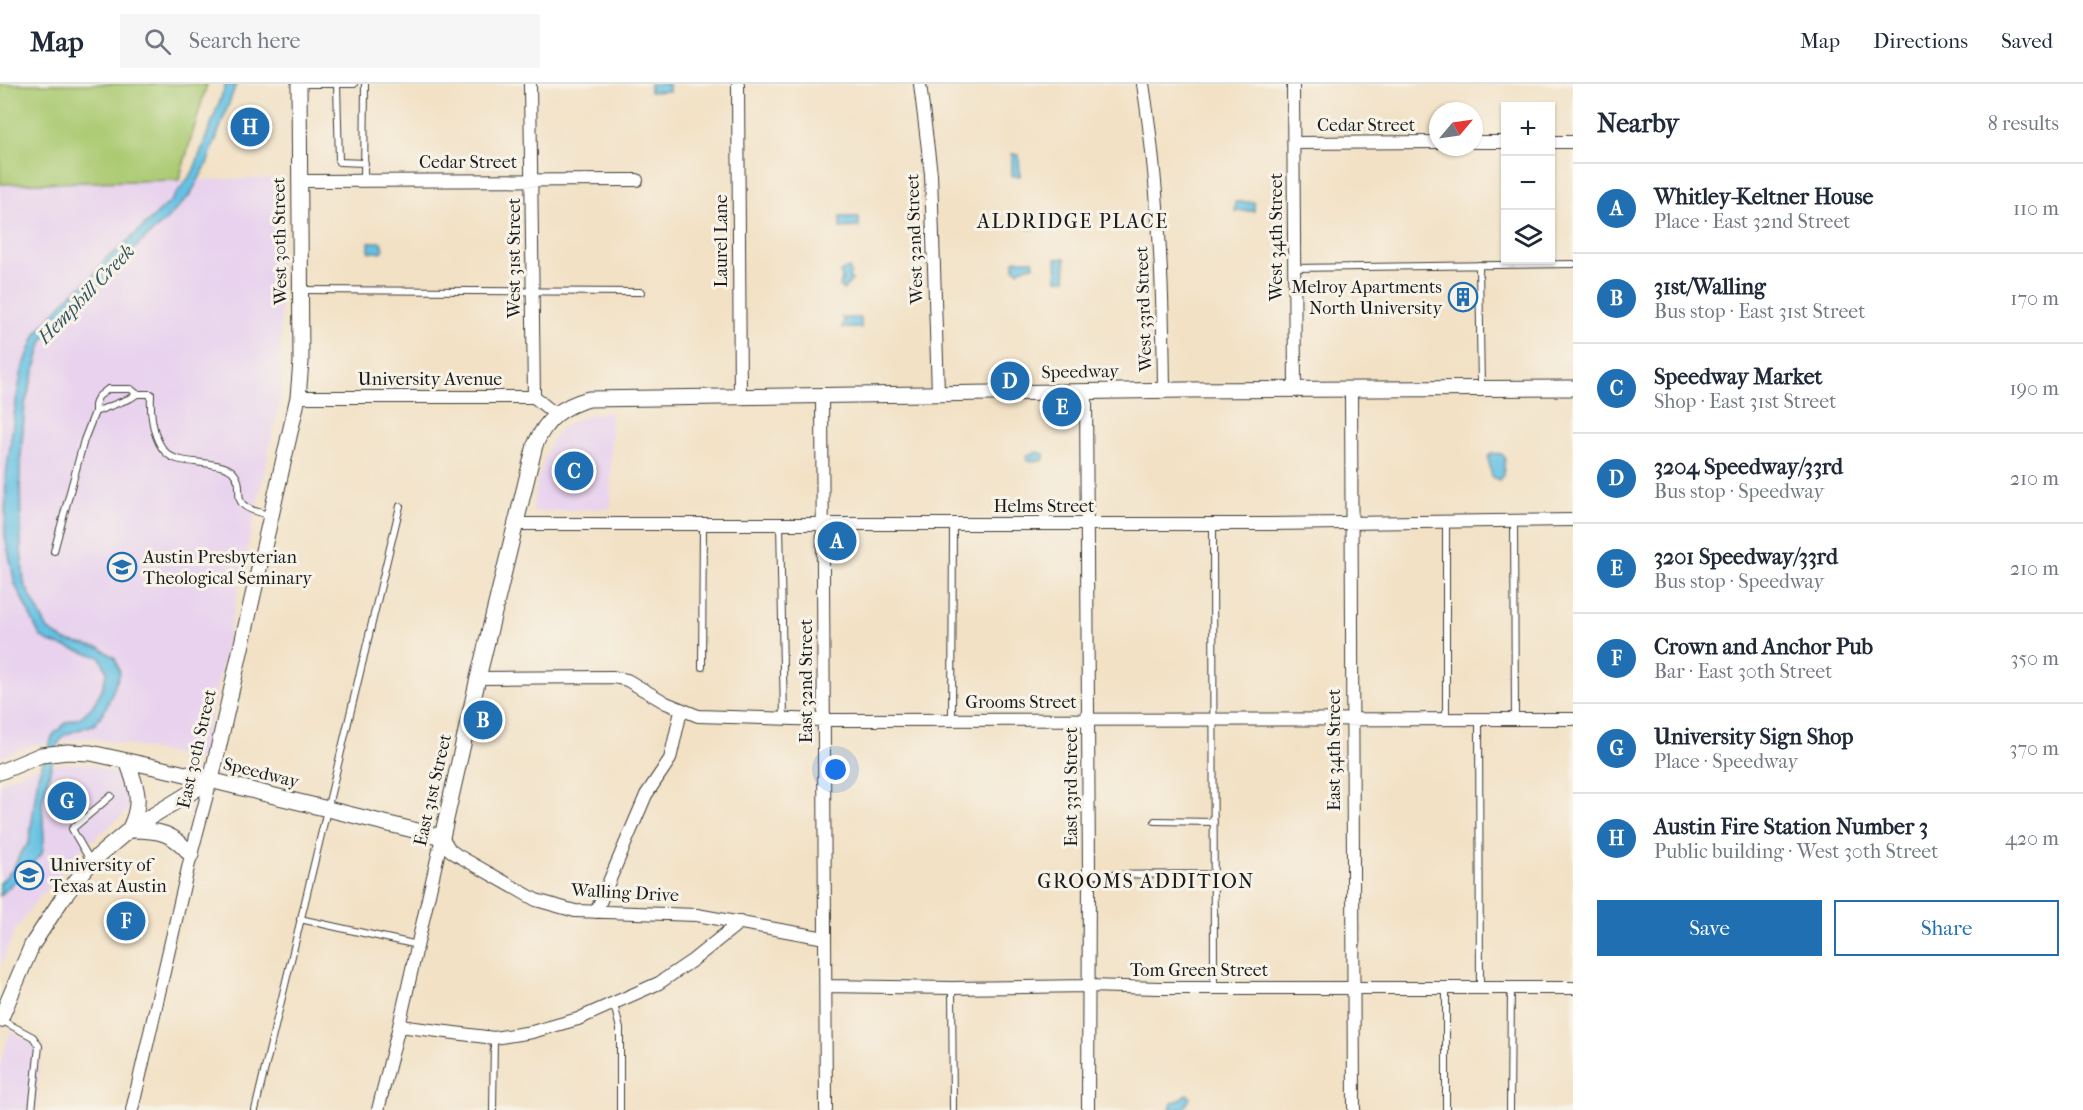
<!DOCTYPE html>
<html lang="en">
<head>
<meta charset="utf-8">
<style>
  body { margin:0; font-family:"IM FELL French Canon",serif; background:#f6f6f7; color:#1f2937 }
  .controls { position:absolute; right:18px; top:18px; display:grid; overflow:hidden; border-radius:0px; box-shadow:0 2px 4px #0004 }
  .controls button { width:54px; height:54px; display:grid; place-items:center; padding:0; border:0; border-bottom:2px solid #e0e1e3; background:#fff; color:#1f2937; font:30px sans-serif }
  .compass { position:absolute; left:1429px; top:18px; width:54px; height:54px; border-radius:50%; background:#fff; box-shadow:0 2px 4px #0004; rotate:61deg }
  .you { position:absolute; left:836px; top:686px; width:21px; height:21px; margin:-15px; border:4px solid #fff; border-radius:50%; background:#1a73e8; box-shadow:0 0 0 9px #1a73e833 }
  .badge { display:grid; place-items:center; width:39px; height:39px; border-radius:50%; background:#1f6fb2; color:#fff; font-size:20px; font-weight:700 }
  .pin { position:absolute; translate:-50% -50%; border:3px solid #fff; box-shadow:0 2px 6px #0006 }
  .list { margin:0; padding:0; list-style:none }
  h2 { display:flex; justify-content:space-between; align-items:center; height:78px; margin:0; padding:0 24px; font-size:26px }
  h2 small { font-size:20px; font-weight:400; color:#747a83 }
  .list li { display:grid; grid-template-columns:39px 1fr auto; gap:18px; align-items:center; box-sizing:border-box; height:90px; padding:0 24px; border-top:2px solid #e0e1e3 }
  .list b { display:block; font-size:22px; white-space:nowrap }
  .list p { margin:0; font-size:20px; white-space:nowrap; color:#747a83 }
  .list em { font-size:20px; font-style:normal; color:#747a83 }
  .actions { display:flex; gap:12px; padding:18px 24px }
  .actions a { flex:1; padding:14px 0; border:2px solid #1f6fb2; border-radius:0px; text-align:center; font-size:21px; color:#1f6fb2 }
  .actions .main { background:#1f6fb2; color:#fff }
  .icon { flex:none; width:33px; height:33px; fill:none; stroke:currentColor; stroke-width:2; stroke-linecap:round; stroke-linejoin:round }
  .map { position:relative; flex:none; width:1573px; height:1026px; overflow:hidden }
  header { display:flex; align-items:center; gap:36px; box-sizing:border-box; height:84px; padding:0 30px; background:#fff; border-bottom:2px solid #e0e1e3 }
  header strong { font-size:28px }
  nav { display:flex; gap:33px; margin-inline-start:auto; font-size:21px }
  .search { width:420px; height:54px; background:#f6f6f7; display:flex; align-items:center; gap:15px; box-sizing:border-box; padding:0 21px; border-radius:0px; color:#747a83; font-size:22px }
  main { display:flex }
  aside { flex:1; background:#fff }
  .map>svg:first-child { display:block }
  .built { fill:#e8d2ee }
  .green { fill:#abca72; stroke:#647347; stroke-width:1.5 }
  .water { fill:#65c1e3; stroke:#406e80; stroke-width:1.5 }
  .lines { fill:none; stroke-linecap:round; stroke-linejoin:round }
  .service-casing { stroke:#3c3a35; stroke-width:8 }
  .minor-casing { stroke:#3c3a35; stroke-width:14 }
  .tertiary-casing { stroke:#3c3a35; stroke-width:17 }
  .service { stroke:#fff; stroke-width:6 }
  .minor { stroke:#fff; stroke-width:12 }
  .tertiary { stroke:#fff; stroke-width:15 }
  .labels { text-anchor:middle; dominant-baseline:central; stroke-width:6; stroke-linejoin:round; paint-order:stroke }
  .street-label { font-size:18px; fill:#1c1c1c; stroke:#f7f3e8 }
  .poi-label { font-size:18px; fill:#1c1c1c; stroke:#f7f3e8; text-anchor:start }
  .neighbourhood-label { font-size:20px; letter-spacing:1.5px; fill:#1c1c1c; stroke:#f7f3e8 }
  .water-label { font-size:20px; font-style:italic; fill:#365662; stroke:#f7f3e8 }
</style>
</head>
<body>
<header>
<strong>Map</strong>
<div class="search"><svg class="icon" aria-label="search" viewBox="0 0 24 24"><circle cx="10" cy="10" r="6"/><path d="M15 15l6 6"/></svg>Search here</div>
<nav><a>Map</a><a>Directions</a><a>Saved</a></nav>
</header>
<main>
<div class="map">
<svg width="1573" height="1026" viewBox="0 0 1573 1026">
  <rect width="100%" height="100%" fill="#f7f3e8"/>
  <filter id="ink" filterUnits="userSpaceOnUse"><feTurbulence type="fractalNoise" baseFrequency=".0167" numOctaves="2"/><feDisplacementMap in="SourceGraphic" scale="12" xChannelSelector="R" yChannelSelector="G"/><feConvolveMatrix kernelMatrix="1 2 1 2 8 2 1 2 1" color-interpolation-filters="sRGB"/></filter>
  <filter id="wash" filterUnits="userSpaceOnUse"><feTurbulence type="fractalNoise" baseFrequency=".008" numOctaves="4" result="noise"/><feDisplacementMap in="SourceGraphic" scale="24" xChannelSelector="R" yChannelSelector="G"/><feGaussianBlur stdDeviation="1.35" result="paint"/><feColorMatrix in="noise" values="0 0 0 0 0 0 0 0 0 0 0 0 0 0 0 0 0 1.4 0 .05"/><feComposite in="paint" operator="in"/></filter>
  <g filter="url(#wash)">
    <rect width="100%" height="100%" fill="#f2e1c5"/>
    <!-- built -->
    <path class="built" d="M280 94 281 312 201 675 91 654 32 661 0 673V100Z
      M611 328V424L532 428 538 394 549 362 558 347 573 337 594 330Z
      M63 679 89 680 122 692 130 702 129 726 80 766 37 816 14 848 0 884V699L28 686Z
      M11 947 41 963 36 1026H0V979Z"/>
    <!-- green -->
    <path class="green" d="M0 0H207L179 96 0 100Z"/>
    <!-- water -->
    <path class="water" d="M226 0H236L207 80 190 111 165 137 140 159 94 208 68 229 43 256 25 320 20 384 21 464 24 499 48 546 66 557 100 564 115 574 120 589 106 624 95 640 64 651 56 663 42 718 44 755 42 770 0 812V799L13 785 21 768 29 759 38 692 53 651 67 638 81 633 92 623 102 605 107 588 100 573 49 558 40 552 15 500 5 452 6 392 16 317 22 286 36 250 69 212 92 193 105 175 118 166 171 117 193 88Z
      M650 0H669V7L650 8Z
      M1012 70 1019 71 1020 92H1012Z
      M1235 118H1254V127H1235Z
      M1027 129H1036L1037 144 1027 145Z
      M859 133V143L840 144V133Z
      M369 158H381L384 165 381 168H369Z
      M1065 174 1066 195H1057L1056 175Z
      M1018 176H1033L1034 182 1022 184 1018 187 1014 184V177Z
      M849 184 851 189 849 193 852 196 843 206 840 202 842 194 840 188Z
      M841 234H861V244H842L844 236Z
      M1038 368 1044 370V375L1042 377H1027V371Z
      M1491 369 1502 370 1505 374 1503 391 1499 396 1492 393 1488 374Z
      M1186 1010 1189 1011 1190 1014 1184 1025 1170 1026 1172 1019 1181 1015Z"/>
  </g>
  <g filter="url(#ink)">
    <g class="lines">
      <!-- service casing -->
      <g class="service-casing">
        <path id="service" d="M300 0H354
          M337 0 339 78 365 79
          M364 96 365 0
          M1479 181 1481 304
          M1294 184 1573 180
          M301 206 641 208
          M95 328 131 314 137 310
          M1514 436 1515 635
          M780 440 784 634
          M1213 440 1214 904
          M54 467 84 356 95 328V321L98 313 108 305H131L137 310H151C150 330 153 368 177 375 188 378 199 378 210 380 217 381 226 382 232 387 251 407 220 421 270 431
          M702 583 703 440
          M952 636 953 440
          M1446 636V437
          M1479 636 1480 904
          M1155 737 1214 738
          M91 778 72 745 111 712
          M1089 791 1214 790
          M300 835 418 861
          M952 904 953 1026
          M1446 905V1026
          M614 920 620 945V1026
          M1 936 33 953 39 962 32 1026
          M255 1026 400 422
          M493 1026 494 954
          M1510 1026 1511 904"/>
      </g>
      <!-- minor casing -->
      <g class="minor-casing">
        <path id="minor" d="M530 0 534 313
          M738 0 740 313
          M920 0 931 90 938 309
          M1143 0C1159 101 1163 204 1164 306
          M1293 0 1295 305
          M1474 58H1506
          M1550 58H1573
          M1294 59 1438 58
          M299 97 637 96
          M1351 305 1354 1026
          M1086 308 1089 791 1088 1026
          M822 311 826 1026
          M298 313H534L555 330
          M516 440H1269L1573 436
          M478 594 613 593 627 596 666 619 698 632 824 636 1573 635
          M442 753 450 766 457 771 536 816 575 827 697 831 825 854
          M596 828 646 711 670 675 681 627
          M826 902 952 904 1087 902 1160 904H1573
          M399 942 494 954 532 948 578 935 659 899 693 876 740 838
          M132 1026 191 771 211 696
          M378 1026 399 942 442 753"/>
      </g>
      <!-- tertiary casing -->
      <g class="tertiary-casing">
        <path id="tertiary" d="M127 677C137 704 143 719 129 746
          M0 688 41 671 68 668 91 669 177 688 442 753 478 594 535 361C546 335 562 322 589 315L1184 306 1573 304
          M211 696 298 313 301 278 299 0
          M132 746C159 746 174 749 191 771
          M0 936 32 861 62 815 91 778 129 746 211 696"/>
      </g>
      <!-- service -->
      <use href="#service" class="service"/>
      <!-- minor -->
      <use href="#minor" class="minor"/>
      <!-- tertiary -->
      <use href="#tertiary" class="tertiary"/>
    </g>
  </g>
  <!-- icons -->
  <defs>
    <g id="building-ring" transform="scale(1.5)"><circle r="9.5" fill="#f7f3e8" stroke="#1f6fb2" stroke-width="1.5"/><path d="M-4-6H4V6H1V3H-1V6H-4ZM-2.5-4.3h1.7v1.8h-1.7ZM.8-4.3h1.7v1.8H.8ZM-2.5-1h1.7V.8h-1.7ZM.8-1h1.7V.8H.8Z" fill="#1f6fb2"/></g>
    <g id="university-ring" transform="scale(1.5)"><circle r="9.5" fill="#f7f3e8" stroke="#1f6fb2" stroke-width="1.5"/><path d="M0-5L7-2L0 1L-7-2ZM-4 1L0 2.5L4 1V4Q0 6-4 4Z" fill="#1f6fb2"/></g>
  </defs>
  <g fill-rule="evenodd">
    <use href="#building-ring" x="1463" y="213"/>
    <use href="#university-ring" x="122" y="483"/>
    <use href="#university-ring" x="29" y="791"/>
  </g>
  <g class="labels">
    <!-- street labels -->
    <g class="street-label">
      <text x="1366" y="41">Cedar Street</text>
      <text x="468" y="78">Cedar Street</text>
      <text transform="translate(1276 153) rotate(-90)">West 34th Street</text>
      <text transform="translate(915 155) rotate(-92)">West 32nd Street</text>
      <text transform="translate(280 157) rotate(-91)">West 30th Street</text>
      <text transform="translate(721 157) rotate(-90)">Laurel Lane</text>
      <text transform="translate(514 174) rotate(-90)">West 31st Street</text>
      <text transform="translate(1144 225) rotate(-92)">West 33rd Street</text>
      <text transform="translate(1080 288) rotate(-1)">Speedway</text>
      <text x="430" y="295">University Avenue</text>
      <text x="1044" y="422">Helms Street</text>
      <text transform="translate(806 597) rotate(-90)">East 32nd Street</text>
      <text x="1021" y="618">Grooms Street</text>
      <text transform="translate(197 665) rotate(-77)">East 30th Street</text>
      <text transform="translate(1334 666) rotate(-90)">East 34th Street</text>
      <text transform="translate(261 689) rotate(14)">Speedway</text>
      <text transform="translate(1071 703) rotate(-90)">East 33rd Street</text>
      <text transform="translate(433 706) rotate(-77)">East 31st Street</text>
      <text transform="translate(625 809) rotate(3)">Walling Drive</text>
      <text x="1199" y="886">Tom Green Street</text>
    </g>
    <!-- poi labels -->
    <g class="poi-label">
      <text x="1442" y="203" text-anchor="end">Melroy Apartments<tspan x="1442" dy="21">North University</tspan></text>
      <text x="143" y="473">Austin Presbyterian<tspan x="143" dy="21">Theological Seminary</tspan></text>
      <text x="50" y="781">University of<tspan x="50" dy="21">Texas at Austin</tspan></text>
    </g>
    <!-- neighbourhood labels -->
    <g class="neighbourhood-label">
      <text x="1073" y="137">ALDRIDGE PLACE</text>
      <text x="1146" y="797">GROOMS ADDITION</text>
    </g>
    <!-- water labels -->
    <g class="water-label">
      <text transform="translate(86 210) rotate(-46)">Hemphill Creek</text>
    </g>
  </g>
</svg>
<div class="controls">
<button>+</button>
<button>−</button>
<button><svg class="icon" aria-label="layers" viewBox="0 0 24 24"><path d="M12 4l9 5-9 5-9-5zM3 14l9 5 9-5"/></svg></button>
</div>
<svg class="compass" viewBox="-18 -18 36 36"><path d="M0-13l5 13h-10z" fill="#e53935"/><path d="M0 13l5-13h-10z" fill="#747a83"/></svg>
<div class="you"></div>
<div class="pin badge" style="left:837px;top:457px">A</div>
<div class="pin badge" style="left:483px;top:636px">B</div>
<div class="pin badge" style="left:574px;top:387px">C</div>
<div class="pin badge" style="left:1010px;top:297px">D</div>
<div class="pin badge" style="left:1062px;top:323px">E</div>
<div class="pin badge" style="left:126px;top:837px">F</div>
<div class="pin badge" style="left:67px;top:717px">G</div>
<div class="pin badge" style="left:250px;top:43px">H</div>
</div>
<aside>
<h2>Nearby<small>8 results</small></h2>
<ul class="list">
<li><span class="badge">A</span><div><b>Whitley-Keltner House</b><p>Place · East 32nd Street</p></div><em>110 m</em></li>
<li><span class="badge">B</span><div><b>31st/Walling</b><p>Bus stop · East 31st Street</p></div><em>170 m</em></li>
<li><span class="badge">C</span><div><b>Speedway Market</b><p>Shop · East 31st Street</p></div><em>190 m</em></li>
<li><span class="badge">D</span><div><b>3204 Speedway/33rd</b><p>Bus stop · Speedway</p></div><em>210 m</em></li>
<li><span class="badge">E</span><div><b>3201 Speedway/33rd</b><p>Bus stop · Speedway</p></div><em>210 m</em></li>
<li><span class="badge">F</span><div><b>Crown and Anchor Pub</b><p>Bar · East 30th Street</p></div><em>350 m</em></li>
<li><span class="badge">G</span><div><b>University Sign Shop</b><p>Place · Speedway</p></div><em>370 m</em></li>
<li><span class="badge">H</span><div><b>Austin Fire Station Number 3</b><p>Public building · West 30th Street</p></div><em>420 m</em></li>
</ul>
<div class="actions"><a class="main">Save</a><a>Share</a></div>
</aside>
</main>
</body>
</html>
